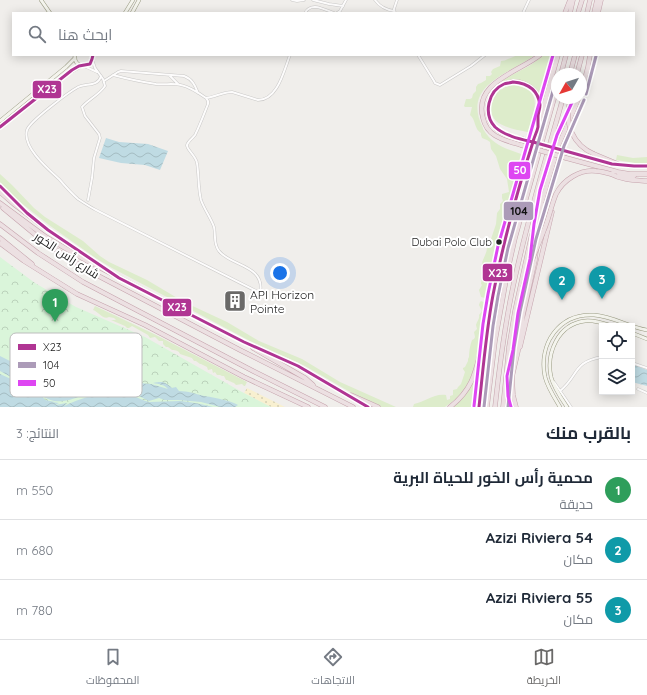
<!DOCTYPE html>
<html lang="ar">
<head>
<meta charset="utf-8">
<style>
  body { margin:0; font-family:Quicksand,Cairo,sans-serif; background:#f6f6f7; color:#1f2937; direction:rtl }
  .controls { position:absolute; right:12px; bottom:12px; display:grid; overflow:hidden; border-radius:0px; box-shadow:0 2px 10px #0003 }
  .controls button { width:36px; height:36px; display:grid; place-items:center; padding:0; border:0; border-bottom:1px solid #e0e1e3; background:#fff; color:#1f2937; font:20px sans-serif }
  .compass { position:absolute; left:551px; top:68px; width:36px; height:36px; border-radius:50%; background:#fff; box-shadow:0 2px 10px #0003; rotate:231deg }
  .you { position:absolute; left:280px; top:273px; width:14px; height:14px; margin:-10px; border:3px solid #fff; border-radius:50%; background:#1a73e8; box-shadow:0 0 0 6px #1a73e833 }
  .badge { display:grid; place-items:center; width:26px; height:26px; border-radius:50%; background:#6a6968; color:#fff; font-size:13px; font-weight:700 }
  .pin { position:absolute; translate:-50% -33px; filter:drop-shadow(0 1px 2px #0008) }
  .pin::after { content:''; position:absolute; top:21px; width:14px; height:12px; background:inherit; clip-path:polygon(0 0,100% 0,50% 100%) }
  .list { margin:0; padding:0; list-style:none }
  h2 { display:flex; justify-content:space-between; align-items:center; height:52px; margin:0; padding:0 16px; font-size:17px }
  h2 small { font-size:13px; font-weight:400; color:#747a83 }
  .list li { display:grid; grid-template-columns:26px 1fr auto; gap:12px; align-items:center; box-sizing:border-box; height:60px; padding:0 16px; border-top:1px solid #e0e1e3 }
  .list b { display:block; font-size:15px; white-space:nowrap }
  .list p { margin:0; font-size:13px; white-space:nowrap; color:#747a83 }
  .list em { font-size:13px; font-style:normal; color:#747a83 }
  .icon { flex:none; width:22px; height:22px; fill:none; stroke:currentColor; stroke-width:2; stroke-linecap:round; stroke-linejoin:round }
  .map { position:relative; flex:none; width:647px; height:407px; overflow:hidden; direction:ltr }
  .search { position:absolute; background:#fff; box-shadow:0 2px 10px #0003; left:12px; right:12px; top:12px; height:44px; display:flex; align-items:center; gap:10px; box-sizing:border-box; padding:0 14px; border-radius:0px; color:#747a83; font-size:15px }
  .sheet { height:232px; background:#fff }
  nav { display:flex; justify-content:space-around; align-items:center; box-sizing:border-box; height:56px; border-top:1px solid #e0e1e3; background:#fff; font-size:11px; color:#747a83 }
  nav a { display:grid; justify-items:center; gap:2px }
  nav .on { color:#6a6968 }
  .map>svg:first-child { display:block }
  .grass { fill:#ddeccb }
  .sand { fill:url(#sand-dots) }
  .park { fill:url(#park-crowns) }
  .water { fill:url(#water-waves) }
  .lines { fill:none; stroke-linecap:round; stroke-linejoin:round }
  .street-casing { stroke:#c9c8c7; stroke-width:3 }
  .secondary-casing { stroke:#999a82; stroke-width:4 }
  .highway-casing { stroke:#c5a2ac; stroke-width:5 }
  .street { stroke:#fdfcfc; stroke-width:2 }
  .secondary { stroke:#f4f4ed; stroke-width:3 }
  .highway { stroke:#ece0e2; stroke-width:4 }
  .highway-bridge-casing { stroke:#c5a2ac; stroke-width:5; stroke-linecap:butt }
  .highway-bridge { stroke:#ece0e2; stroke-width:4 }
  .bus-1-casing { stroke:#fff; stroke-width:6 }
  .bus-2-casing { stroke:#fff; stroke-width:6 }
  .bus-3-casing { stroke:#fff; stroke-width:6 }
  .bus-1 { stroke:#b03593; stroke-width:3 }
  .bus-2 { stroke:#ac9bb8; stroke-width:3 }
  .bus-3 { stroke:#de46f2; stroke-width:3 }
  .bus-dot { fill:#222; stroke:#fff; stroke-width:1.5 }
  .labels { text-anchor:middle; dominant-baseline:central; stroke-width:4; stroke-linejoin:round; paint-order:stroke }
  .bus-label { font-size:11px; fill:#222; stroke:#fff; text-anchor:end }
  .street-label { font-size:12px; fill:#222; stroke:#fff }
  .poi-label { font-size:12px; fill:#222; stroke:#fff; text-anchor:start }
  .key { fill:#fff; stroke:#bdbdbd; stroke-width:1 }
  .key-label { font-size:11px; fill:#222 }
  .line-badge { stroke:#fff; stroke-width:1.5 }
  .badge-label { font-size:11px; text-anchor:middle; font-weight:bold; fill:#fff }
  .pale-badge-label { font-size:11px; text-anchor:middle; font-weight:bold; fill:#111 }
</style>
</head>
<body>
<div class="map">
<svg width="647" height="407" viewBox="0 0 647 407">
  <defs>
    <pattern id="sand-dots" width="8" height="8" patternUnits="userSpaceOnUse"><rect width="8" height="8" fill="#f8f0d0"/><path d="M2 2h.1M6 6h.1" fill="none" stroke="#d4ceb2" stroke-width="1.8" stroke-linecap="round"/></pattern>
    <pattern id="park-crowns" width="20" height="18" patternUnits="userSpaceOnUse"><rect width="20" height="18" fill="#daf5da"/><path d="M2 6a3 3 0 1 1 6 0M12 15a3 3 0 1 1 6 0" fill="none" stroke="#bbd2bb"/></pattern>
    <pattern id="water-waves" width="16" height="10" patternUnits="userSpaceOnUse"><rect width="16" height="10" fill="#bfdbe3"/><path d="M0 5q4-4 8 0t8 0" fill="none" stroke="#a4bcc2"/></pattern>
  </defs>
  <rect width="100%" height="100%" fill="#f0eeeb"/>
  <!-- grass -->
  <path class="grass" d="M518 55H535C509 74 461 85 483 128V129C493 145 504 148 521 154L504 222C500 229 496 239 498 248L490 284 488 296 485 298 481 297 479 290 482 285 481 284 482 278 481 273C483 269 481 264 483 260 485 255 487 252 487 247L490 245 491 239 496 224 497 213 500 209V204L503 201 502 198V194L509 192 507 179 500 169 496 156 491 149 490 142 487 140 482 138 481 135V133C474 129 476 120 470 115L472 107H465L464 106 466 99H470L472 98 473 94 476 91V87L478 84 481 83 486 80V76H490L492 74 491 72 493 69 500 66 501 61C503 61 506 60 508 59 512 58 514 56 518 55Z
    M544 55H552L541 96C532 82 518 77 503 82L502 80 529 66Z
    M514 85C545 90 534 111 528 132 520 131 502 127 496 121 486 111 492 95 502 89 506 86 510 86 514 85Z
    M617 155 633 158 647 157V163H635L616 160Z
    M0 174 12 185 34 208 45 217 83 241 100 256 109 262 147 280 184 302 227 322 259 341 302 359 340 382 396 407H381L357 396 305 366 250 341 112 268 97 259 49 225 20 202 10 194 0 182Z
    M481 301 486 303 487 307 475 367 471 379 463 392 456 399 445 407H413L414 404C425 402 434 393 446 395L447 400 450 399V396L453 395V390L457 389 458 387 461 384 465 372 463 369V368L465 367 468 361V359L469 357C469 352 470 345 472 340L474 339 475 337 474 332 477 329 476 325C477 321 480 319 479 315L482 311 479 305 480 302Z
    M95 306 154 334 247 382 245 386H244L242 384 236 385 234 383C230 382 229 380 226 380L224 376H222L220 375H217L215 372 213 373 212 369 208 370 207 367 201 364H200L196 361H194L192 358 180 354C179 351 176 350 172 350L168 347H166L163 344V341H159L155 337 150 338 148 335 132 326 129 328H127L125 326 111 320H116L114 318 109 317C103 320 99 312 93 310Z
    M477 376H478L476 407H451C463 397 470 390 477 376Z"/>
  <!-- sand -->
  <path class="sand" d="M247 388 285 407H271L244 393Z"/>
  <!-- park -->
  <path class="park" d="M0 257 35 283 76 307 145 337 242 392 271 407H0Z"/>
  <!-- water -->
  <path class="water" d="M106 138 119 142 148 144 168 151 160 170 145 165 121 163 99 158Z
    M52 346 57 348 58 351 65 355 64 357 65 360 72 361 78 366 82 372 87 376 95 379 102 376 109 379 118 378 139 383 151 384 168 389C165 385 159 384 153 383 163 381 165 382 172 388L176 387 179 391C188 391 196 394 204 396 212 397 232 401 238 405L235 407H220L201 402 178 400H165L159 398 149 401 139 396 103 385 100 387 104 390 102 391C95 392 86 393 80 395L81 396C71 400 58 404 48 399 46 398 44 397 42 396L45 400 55 402H52L59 403 55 405 67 403 64 406C88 395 106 390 132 396 138 397 143 401 149 402 160 402 170 401 180 401 191 402 202 404 213 407H0V374L11 379 17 384 33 388 40 386 46 388H56L70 387 73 384 72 383 69 385C61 384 54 387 46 386 36 384 27 380 17 378L22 383 0 371V356L10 361H18L20 365 18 368C26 376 39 375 49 378L46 379C52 380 57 377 63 376L65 372 61 369 59 370 56 374 51 375 20 368 25 365 26 367C30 367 33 368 37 368 43 367 45 366 52 367L54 364H59L62 362 61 358Z
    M632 364 647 370V386L632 382Z"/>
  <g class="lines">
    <!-- street casing -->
    <g class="street-casing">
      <path id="street" d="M292 0 297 1 304 0
        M313 0 329 4 343 6
        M375 0C380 7 387 10 394 11
        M305 13C311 1 325 10 334 13
        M337 13 340 11 346 0
        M395 13 394 9 397 0
        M523 13 529 0
        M418 55 434 81 435 83 440 85 471 66 485 55
        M84 66 97 72
        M113 75C128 79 142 82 156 84 165 85 173 83 181 85 190 87 199 93 206 98 215 97 223 92 232 92L258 100C278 100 284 70 290 55
        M169 75 178 84
        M101 76C98 87 86 83 78 87 69 92 30 121 27 130 22 147 48 169 59 179 65 186 71 193 78 199 84 203 90 207 96 210L260 293C266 265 230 266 219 251 213 244 216 235 214 227 211 218 204 209 201 200 198 188 199 175 197 163 196 156 186 149 187 145 188 141 193 138 195 135 200 125 204 114 208 104V101L206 98
        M104 81 118 72 121 71 184 76C192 79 195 85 198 93
        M88 200 92 178 94 158 100 138 99 134 85 116 82 107C89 99 99 95 105 86L103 79 95 68 92 59
        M632 363 647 368
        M554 382 571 407
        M638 389 647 393
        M560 391C579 376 572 362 602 357"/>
    </g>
    <!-- secondary casing -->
    <g class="secondary-casing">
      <path id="secondary" d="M41 0 50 13
        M125 13 133 0
        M132 13 139 0
        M75 55C74 61 77 65 83 66 89 65 93 62 92 55
        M0 121 66 67 75 58
        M0 127 70 72 81 66
        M632 333 647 339
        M560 407C554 397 548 388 545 377 538 344 559 313 594 315 612 316 629 327 647 330
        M567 407C561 398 554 388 551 377 546 353 558 324 585 321 594 320 603 323 612 326"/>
    </g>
    <!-- highway casing -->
    <g class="highway-casing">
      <path id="highway" d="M565 13 570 0
        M570 13 573 0
        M578 13 582 0
        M587 13 590 0
        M594 13 597 0
        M598 13 601 0
        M561 74 566 55
        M570 74 575 55
        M577 74 582 55
        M581 93 588 67 590 55
        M522 139C515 137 508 136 501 132 472 115 495 72 525 84 532 87 537 92 539 100 541 107 538 114 538 121
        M521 145C504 140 487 137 483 118 473 82 519 72 540 55
        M568 152C594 159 620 168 647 166
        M594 154 618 164
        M566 158 618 172 630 174H647
        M611 174C622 180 634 180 647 181
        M619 175 634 176
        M0 186 15 202
        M0 192 15 205 48 230 100 265
        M0 203 46 237 89 262 244 342 298 366 368 407
        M3 208 32 232 44 242 89 271 240 350 353 407
        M0 224 38 253 83 282 253 371 325 407
        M0 238 32 264
        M0 243 24 261 77 294 145 325 244 377 308 407
        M520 347 552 212
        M253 348 298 374 305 378 313 385
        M510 357 523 287
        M351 395 378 407
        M450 407C477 386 476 365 485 335
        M479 407 488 325 493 295 503 247 529 154 538 126 558 55
        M487 407 495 341 508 269 515 238 557 88
        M495 407C500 361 506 314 517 269 530 211 547 155 563 98
        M503 407 509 347 515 311 531 238 559 144 579 98
        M516 407 513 395 512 377 518 351 523 314 535 260 539 225 543 205"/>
    </g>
    <!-- street -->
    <use href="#street" class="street"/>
    <!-- secondary -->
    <use href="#secondary" class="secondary"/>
    <!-- highway -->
    <use href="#highway" class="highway"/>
    <!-- highway-bridge casing -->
    <g class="highway-bridge-casing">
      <path id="highway-bridge" d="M570 101C564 124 573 145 594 154
        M522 139 568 152
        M521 145 566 158
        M523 287C528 267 537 249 544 230 549 218 551 206 556 194 563 180 580 169 596 171 601 171 606 173 611 174"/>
    </g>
    <!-- highway-bridge -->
    <use href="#highway-bridge" class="highway-bridge"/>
    <!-- bus-1 casing -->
    <g class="bus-1-casing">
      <path id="bus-1" d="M513 82C526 83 538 89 540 105 540 109 538 113 538 117 538 120 538 124 538 127 537 132 534 137 533 142 520 139 505 136 495 127 483 114 488 91 504 84 506 83 510 83 513 82Z
        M0 127 72 70 79 66 90 64 92 59 93 55
        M533 142 612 164 634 166H647
        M0 186 27 213 48 230 119 278 244 342 298 366 368 407
        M479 407C483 370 486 332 493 295 503 243 517 192 533 142"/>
    </g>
    <!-- bus-2 casing -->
    <g class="bus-2-casing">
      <path id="bus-2" d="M586 94 596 56
        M484 407 493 326 498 296 508 248 557 77
        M508 407 514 348 520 312 536 239 564 146 584 100"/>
    </g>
    <!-- bus-3 casing -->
    <g class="bus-3-casing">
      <path id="bus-3" d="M474 406 483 324 488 294 498 246 553 55
        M511 407 508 396 507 376 513 350 518 313 530 259 534 224 540 190 557 135 574 98"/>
    </g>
    <!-- bus-1 -->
    <use href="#bus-1" class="bus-1"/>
    <!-- bus-2 -->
    <use href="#bus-2" class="bus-2"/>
    <!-- bus-3 -->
    <use href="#bus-3" class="bus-3"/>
  </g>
  <!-- icons -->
  <defs>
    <g id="building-square" transform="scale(1.15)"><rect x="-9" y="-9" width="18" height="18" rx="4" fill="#6a6968" stroke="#fff"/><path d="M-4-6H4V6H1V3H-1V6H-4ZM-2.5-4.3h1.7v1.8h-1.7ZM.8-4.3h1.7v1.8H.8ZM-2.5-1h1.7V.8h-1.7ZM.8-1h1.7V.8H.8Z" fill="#fff"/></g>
  </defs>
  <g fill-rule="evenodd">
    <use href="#building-square" x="235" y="301"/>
  </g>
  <!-- markers -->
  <circle class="bus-dot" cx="499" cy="242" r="3.5"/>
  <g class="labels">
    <!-- bus labels -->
    <g class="bus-label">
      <text x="492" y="242">Dubai Polo Club</text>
    </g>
    <!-- street labels -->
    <g class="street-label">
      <text transform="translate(67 255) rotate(33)">شارع رأس الخور</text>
    </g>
    <!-- poi labels -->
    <g class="poi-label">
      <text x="250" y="294">API Horizon<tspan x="250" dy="14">Pointe</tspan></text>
    </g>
  </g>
  <!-- legend -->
  <rect x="10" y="333" width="132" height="64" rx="6" class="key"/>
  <rect x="18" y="344" width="18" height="6" fill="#b03593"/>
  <rect x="18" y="362" width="18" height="6" fill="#ac9bb8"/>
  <rect x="18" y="380" width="18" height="6" fill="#de46f2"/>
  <g class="key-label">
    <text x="43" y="351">X23</text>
    <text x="43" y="369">104</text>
    <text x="43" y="387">50</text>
  </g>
  <g class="line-badge">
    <rect x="32" y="80" width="30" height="19" rx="4" fill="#b03593"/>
    <rect x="508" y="161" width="23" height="19" rx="4" fill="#de46f2"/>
    <rect x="503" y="201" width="31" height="20" rx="4" fill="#ac9bb8"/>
    <rect x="482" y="263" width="31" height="19" rx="4" fill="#b03593"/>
    <rect x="162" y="298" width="30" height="19" rx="4" fill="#b03593"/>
  </g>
  <g class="badge-label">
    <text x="47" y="93">X23</text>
    <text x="520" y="174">50</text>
    <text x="498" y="277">X23</text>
    <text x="177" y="311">X23</text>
  </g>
  <g class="pale-badge-label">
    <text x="519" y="215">104</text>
  </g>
</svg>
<div class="controls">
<button><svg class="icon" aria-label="locate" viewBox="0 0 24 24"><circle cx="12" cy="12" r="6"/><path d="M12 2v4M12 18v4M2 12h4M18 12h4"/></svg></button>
<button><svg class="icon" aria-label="layers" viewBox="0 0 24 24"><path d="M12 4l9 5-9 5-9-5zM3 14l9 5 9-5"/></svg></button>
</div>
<svg class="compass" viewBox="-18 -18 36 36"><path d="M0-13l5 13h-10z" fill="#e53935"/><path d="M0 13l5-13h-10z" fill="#747a83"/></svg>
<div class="you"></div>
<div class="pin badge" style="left:55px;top:322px;background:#2e9e5b">1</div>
<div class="pin badge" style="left:562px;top:300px;background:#0f9aa8">2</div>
<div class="pin badge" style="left:602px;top:299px;background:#0f9aa8">3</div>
<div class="search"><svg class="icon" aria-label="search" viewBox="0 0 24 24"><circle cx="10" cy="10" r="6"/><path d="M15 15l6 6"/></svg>ابحث هنا</div>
</div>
<section class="sheet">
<h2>بالقرب منك<small>النتائج: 3</small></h2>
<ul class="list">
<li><span class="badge" style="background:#2e9e5b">1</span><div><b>محمية رأس الخور للحياة البرية</b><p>حديقة</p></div><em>550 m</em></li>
<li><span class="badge" style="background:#0f9aa8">2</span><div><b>Azizi Riviera 54</b><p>مكان</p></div><em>680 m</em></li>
<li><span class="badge" style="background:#0f9aa8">3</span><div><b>Azizi Riviera 55</b><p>مكان</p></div><em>780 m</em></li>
</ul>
</section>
<nav>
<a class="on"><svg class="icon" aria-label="map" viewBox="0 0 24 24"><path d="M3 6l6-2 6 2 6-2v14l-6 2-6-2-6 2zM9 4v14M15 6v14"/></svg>الخريطة</a>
<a><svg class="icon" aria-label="directions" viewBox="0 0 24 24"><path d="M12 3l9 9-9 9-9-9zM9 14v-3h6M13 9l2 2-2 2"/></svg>الاتجاهات</a>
<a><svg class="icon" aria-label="saved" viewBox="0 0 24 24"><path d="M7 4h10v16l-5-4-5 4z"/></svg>المحفوظات</a>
</nav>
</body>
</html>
